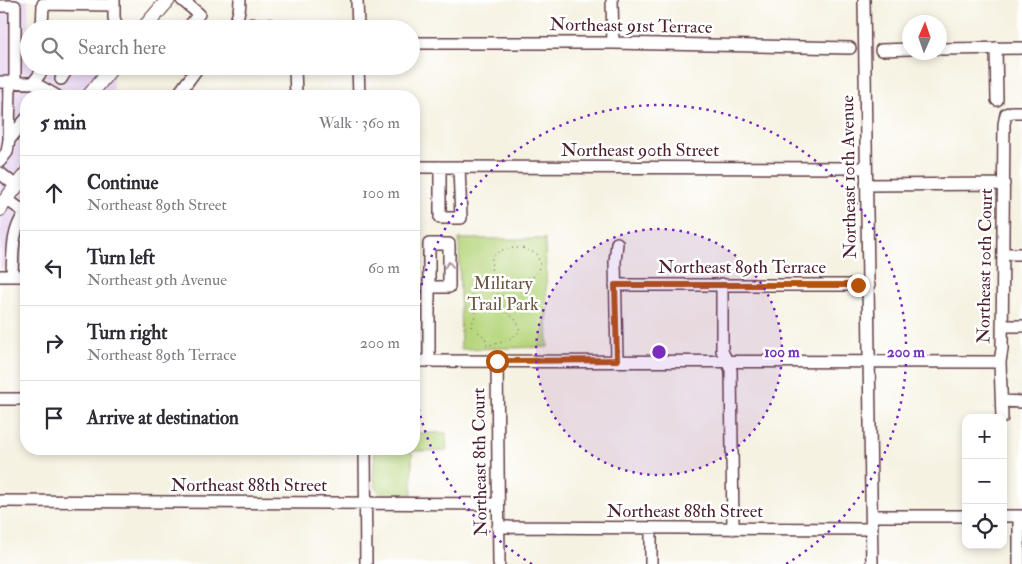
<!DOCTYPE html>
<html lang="en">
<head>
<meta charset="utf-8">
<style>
  body { margin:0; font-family:"IM FELL Double Pica",serif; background:#f7f7f7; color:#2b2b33 }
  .controls { position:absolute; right:15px; bottom:15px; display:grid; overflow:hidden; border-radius:10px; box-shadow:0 2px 8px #0003 }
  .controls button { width:45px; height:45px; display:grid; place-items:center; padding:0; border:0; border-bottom:1px solid #e1e1e2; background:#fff; color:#2b2b33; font:25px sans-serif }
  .compass { position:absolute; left:902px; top:15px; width:45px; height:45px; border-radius:50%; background:#fff; box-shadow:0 2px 8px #0003; rotate:2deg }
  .stop { position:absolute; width:15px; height:15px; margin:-11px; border:4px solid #b45309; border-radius:50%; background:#fff }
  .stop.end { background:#b45309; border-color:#fff; box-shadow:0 1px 5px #0008 }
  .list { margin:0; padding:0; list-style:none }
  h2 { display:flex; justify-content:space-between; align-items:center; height:65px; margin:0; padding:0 20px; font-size:21px }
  h2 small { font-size:16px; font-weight:400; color:#7c7c81 }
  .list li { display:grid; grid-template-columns:32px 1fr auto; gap:15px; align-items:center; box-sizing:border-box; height:75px; padding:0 20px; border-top:1px solid #e1e1e2 }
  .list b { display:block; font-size:19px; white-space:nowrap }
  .list p { margin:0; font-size:16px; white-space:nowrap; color:#7c7c81 }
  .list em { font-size:16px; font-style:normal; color:#7c7c81 }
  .icon { flex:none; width:28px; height:28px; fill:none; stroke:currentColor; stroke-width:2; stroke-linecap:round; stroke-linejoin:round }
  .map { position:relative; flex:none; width:1022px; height:564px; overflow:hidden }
  .search { position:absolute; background:#fff; box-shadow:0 2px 8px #0003; left:20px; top:20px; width:400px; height:55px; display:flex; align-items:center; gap:12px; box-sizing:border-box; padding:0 18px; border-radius:28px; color:#7c7c81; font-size:19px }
  .panel { position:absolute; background:#fff; box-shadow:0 2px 8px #0003; left:20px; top:90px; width:400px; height:365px; border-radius:20px }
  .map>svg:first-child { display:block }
  .built { fill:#e6d3f0 }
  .green { fill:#b6d57c; stroke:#807a54 }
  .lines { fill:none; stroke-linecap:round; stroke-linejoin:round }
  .minor-casing { stroke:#643f46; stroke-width:14 }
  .major-casing { stroke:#643f46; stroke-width:16 }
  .path { stroke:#643f46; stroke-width:1; stroke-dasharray:1 4; stroke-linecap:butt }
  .minor { stroke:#fff; stroke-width:11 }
  .major { stroke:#fff; stroke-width:14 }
  .oneway { stroke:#ae9aa0 }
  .route { stroke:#b45309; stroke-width:6 }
  .ring { fill:none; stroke:#7b2cbf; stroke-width:2.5; stroke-dasharray:2.5 5 }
  .labels { text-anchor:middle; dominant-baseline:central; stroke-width:5; stroke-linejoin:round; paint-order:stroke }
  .street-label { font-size:18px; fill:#4a1f2b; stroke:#fff }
  .park-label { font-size:18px; fill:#6a5643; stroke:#fff }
  .centre { fill:#7b2cbf; stroke:#fff; stroke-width:2.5 }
  .ring-label { font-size:15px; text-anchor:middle; font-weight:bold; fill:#7b2cbf; stroke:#fff; stroke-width:5; stroke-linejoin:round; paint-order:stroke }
</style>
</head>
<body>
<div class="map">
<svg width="1022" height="564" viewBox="0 0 1022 564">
  <rect width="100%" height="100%" fill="#fff"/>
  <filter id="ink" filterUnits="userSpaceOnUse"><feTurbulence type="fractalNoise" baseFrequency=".02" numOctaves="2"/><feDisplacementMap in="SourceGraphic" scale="10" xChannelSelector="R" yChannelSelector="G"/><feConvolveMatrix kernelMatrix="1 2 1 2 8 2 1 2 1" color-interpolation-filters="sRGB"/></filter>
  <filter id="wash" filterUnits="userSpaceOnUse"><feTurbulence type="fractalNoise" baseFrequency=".0096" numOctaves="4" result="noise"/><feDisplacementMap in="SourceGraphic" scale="20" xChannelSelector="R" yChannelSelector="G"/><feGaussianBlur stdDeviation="1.12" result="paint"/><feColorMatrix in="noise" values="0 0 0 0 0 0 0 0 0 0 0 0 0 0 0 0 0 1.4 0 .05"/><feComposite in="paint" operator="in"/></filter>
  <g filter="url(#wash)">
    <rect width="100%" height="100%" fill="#f6f2e2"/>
    <!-- built -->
    <path class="built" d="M0 0H28L29 66H112L113 95 210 96H26V268H0Z"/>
    <!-- green -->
    <path class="green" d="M459 239H545L548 347 461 349Z
      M414 433H446L447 451H412V495C404 495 393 496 384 495 369 491 375 462 375 449H414Z"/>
  </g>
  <g filter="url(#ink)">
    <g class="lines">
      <!-- minor casing -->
      <g class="minor-casing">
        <path id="minor" d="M114 0V18L118 29
          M182 0 199 14 187 29
          M357 0 358 29
          M612 0 613 43
          M864 0 872 564
          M0 6H15V82
          M235 24 270 25
          M42 29 43 4 114 5
          M231 29C238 20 240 11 240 0
          M411 43H613L850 48
          M996 48 997 100
          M940 49 1022 48
          M881 50 910 49
          M358 66 359 96
          M295 68 296 96
          M61 79 69 66
          M0 82 34 83 57 96
          M33 83 46 66
          M177 96 199 66
          M9 140 10 82
          M0 161 7 152 9 140 26 119
          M414 167 866 168
          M440 167V218H461L459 167
          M0 173 16 186
          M866 185 1004 184
          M6 199 26 213
          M1003 254H1022
          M0 276H26
          M12 276C13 254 11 232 25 213
          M722 284V351L731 370 733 529
          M615 285H869
          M429 287H449V244H429V361
          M1002 326H1022
          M617 360 615 262 617 243
          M414 361 1000 362
          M497 361 499 564
          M0 399H26
          M1003 401 1022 402
          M1002 418 1000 362 1002 349 1004 124 1006 114 1012 112H1022
          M365 449 366 564
          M0 501 498 504
          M872 516H966
          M1003 516H1022
          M1019 516V564
          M498 527 872 529
          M651 564V529"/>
      </g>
      <!-- major casing -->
      <g class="major-casing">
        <path id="major" d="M143 29 168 0
          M89 96 113 66
          M0 209 4 202 26 174"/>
      </g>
      <!-- path -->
      <path class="path" d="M523 248 537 254 540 265 535 276C512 282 499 280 502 308L517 321 520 331C510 340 501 344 487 345L485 337 471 327 477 310 470 299 477 287 491 278 492 257C501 248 510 248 523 248Z"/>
      <!-- minor -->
      <use href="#minor" class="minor"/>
      <!-- major -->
      <use href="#major" class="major"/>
    </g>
    <!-- one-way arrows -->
    <defs><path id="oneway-chevron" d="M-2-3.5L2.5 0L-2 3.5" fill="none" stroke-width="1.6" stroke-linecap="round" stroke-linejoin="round" transform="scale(1.25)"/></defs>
    <use class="oneway" href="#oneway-chevron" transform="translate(449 265) rotate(-90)"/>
  </g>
  <g class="lines" filter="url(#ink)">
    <!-- route -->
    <path class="route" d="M497 361 617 360 615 285H858"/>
  </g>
  <!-- distance rings -->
  <circle cx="659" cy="352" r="123" fill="#7b2cbf" fill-opacity=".12"/>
  <g class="ring">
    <circle cx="659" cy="352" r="123"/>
    <path d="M532 564A247 247 0 0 1 414 382M414 322A247 247 0 1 1 786 564"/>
  </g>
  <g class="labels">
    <!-- street labels -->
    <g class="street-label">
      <text transform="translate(631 26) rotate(1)">Northeast 91st Terrace</text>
      <text x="640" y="150">Northeast 90th Street</text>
      <text transform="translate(849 177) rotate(-91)">Northeast 10th Avenue</text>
      <text transform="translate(985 266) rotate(-89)">Northeast 10th Court</text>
      <text x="742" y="267">Northeast 89th Terrace</text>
      <text transform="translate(480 462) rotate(-91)">Northeast 8th Court</text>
      <text x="249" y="485">Northeast 88th Street</text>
      <text x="685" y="511">Northeast 88th Street</text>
    </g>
    <!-- park labels -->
    <g class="park-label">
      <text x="503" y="283">Military<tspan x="503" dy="21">Trail Park</tspan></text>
    </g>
  </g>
  <circle cx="659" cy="352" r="8" class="centre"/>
  <g class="ring-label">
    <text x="782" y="357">100 m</text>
    <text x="906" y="357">200 m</text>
  </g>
</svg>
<div class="controls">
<button>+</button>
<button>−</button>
<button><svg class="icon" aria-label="locate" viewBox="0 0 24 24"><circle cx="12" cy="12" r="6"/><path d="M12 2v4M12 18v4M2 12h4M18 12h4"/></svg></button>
</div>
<svg class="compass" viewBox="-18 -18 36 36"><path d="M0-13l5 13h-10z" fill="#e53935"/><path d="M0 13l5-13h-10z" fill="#7c7c81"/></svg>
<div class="stop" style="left:497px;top:361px"></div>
<div class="stop end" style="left:858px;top:285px"></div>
<div class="search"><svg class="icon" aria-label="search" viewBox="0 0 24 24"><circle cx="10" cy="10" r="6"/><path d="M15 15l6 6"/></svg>Search here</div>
<section class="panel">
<h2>5 min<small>Walk · 360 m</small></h2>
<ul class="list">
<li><svg class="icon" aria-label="ahead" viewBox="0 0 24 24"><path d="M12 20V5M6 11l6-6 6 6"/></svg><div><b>Continue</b><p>Northeast 89th Street</p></div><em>100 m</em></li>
<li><svg class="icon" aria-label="left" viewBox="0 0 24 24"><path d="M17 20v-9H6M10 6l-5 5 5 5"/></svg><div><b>Turn left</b><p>Northeast 9th Avenue</p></div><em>60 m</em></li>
<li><svg class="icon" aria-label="right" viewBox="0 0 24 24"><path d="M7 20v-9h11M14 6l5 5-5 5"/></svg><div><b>Turn right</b><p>Northeast 89th Terrace</p></div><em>200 m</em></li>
<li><svg class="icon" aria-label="arrive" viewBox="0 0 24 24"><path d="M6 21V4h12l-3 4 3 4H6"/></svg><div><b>Arrive at destination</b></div></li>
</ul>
</section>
</div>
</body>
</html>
